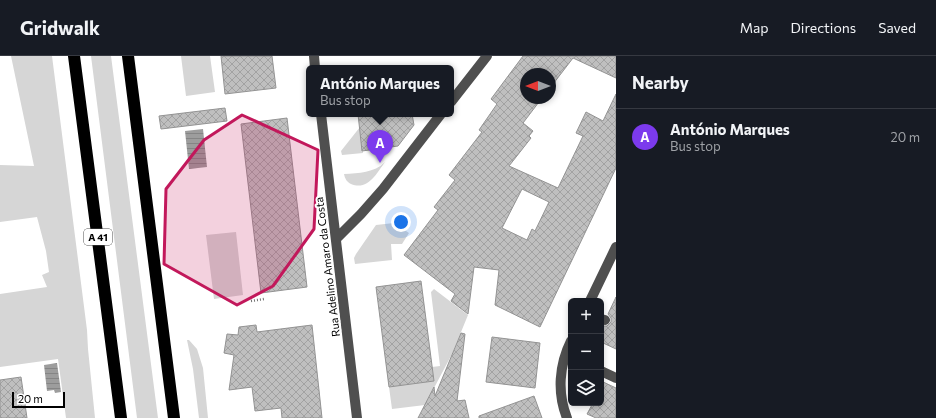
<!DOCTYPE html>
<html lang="en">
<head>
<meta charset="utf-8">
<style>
  body { margin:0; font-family:Commissioner,sans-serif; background:#242831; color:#f1f3f6 }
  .controls { position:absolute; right:12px; bottom:12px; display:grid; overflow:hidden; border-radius:6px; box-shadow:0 2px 6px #0003 }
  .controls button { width:36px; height:36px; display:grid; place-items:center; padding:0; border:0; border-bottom:1px solid #363941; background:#171b24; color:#f1f3f6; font:20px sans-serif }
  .compass { position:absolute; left:520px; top:12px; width:36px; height:36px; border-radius:50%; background:#171b24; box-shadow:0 2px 6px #0003; rotate:270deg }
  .scale { position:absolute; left:12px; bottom:10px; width:53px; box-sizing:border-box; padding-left:4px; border:2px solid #000; border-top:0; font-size:11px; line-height:14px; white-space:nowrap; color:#000; -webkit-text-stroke:3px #fff; paint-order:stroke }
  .you { position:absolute; left:401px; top:166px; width:14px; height:14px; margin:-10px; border:3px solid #fff; border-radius:50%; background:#1a73e8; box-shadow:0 0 0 6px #1a73e833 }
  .badge { display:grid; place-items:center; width:26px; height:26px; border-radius:50%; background:#7c3aed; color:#fff; font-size:13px; font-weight:700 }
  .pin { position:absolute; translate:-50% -33px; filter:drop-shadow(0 1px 2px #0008) }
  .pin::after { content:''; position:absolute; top:21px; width:14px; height:12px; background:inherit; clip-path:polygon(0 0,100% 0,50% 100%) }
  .popup { position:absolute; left:306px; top:9px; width:148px; height:52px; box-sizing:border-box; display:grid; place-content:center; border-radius:6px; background:#171b24; filter:drop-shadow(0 1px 3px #0005); font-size:13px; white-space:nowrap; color:#9ea1a6 }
  .popup b { font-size:15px; color:#f1f3f6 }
  .popup::after { content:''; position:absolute; left:50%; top:100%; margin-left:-8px; border:8px solid transparent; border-top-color:#171b24 }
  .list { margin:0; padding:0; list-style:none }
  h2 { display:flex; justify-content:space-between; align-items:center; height:52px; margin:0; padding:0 16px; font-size:17px }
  h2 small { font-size:13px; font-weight:400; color:#9ea1a6 }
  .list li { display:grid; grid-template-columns:26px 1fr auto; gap:12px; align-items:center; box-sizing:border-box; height:56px; padding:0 16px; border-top:1px solid #363941 }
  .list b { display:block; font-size:15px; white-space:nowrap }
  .list p { margin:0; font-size:13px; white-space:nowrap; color:#9ea1a6 }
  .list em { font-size:13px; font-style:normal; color:#9ea1a6 }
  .icon { flex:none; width:22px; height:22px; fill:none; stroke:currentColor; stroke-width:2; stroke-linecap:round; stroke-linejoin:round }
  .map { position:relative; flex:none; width:616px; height:362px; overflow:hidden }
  header { display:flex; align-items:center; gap:24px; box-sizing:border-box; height:56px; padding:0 20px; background:#171b24; border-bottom:1px solid #363941 }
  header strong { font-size:19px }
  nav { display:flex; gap:22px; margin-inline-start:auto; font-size:14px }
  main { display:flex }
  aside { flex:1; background:#171b24 }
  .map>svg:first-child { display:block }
  .green { fill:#d6d6d6 }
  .water { fill:url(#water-rules) }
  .building { fill:url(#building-cross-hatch); stroke:#939393; fill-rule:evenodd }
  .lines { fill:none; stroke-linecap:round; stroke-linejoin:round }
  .path { stroke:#717171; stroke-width:2.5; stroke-dasharray:1 2; stroke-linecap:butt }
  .minor { stroke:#4f4f4f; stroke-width:10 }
  .highway { stroke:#000; stroke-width:12 }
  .marked { fill:#c2185b; fill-opacity:0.2; stroke:#c2185b; stroke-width:3; stroke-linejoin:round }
  .labels { text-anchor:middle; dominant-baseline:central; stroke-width:4; stroke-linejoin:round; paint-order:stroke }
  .shield { fill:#fff; stroke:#4c4c4c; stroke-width:1 }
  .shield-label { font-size:10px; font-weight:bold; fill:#000 }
  .street-label { font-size:11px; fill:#000; stroke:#fff }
</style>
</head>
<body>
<header>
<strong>Gridwalk</strong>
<nav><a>Map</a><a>Directions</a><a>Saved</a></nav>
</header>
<main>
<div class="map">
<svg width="616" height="362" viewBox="0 0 616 362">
  <defs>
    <pattern id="water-rules" width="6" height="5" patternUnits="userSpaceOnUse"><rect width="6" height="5" fill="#9d9d9d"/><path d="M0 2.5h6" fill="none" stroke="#858585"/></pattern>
    <pattern id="building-cross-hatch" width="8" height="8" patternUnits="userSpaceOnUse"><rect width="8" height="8" fill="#bfbfbf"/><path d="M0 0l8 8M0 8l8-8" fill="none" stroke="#a2a2a2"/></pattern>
  </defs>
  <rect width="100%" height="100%" fill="#fff"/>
  <!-- green -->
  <path class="green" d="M11 0H52L87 274 88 293 95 362H66L58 303 0 311V238L47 231 42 219 49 216 46 195 37 161 0 166V109L34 110Z
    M91 0H111L158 362H137Z
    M181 0H210L215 36 186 40Z
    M360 71 363 97 342 99 341 95Z
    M385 106C377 117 368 135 351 128 347 126 345 123 344 118 359 117 374 117 385 106Z
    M394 167 409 177 402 188H391L392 204 355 208 354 202 356 198 376 169Z
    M236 176 243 239 214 243 206 179Z
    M434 233 468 259 452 298 425 349 392 353 389 331 433 325 432 311 440 310 431 236Z
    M187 284H189L197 293 203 312 208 362H199L193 313Z"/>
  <!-- water -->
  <path class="water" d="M203 73 207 111 189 113 185 75Z
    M57 307 61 336 55 337 54 334 47 335 44 309Z"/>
  <!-- building -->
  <path class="building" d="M221 0H272L276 32 225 38Z
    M523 0H616V22L573 2 550 32V18H526V42H542L523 67 533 75 529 80 531 82 509 110 558 132 583 80 576 77 586 56 603 65 616 38V112L540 271 495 249 499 214 474 211 468 258 451 245 455 238 404 199 438 154 434 151 455 124 449 119 482 76 479 74 497 48 491 43ZM522 133 549 146 535 175 532 173 527 184 502 172Z
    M225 52 227 65 161 73 159 60Z
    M358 58H412L414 69 398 90 362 95Z
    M287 62 307 231 261 237 241 68Z
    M421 225 434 325 389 331 376 231Z
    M616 241V293L601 286V272L602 270H607L611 266V262L608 258Z
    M256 269 257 276 312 269 322 362H282L281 352 255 355 252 331 229 334 234 299 224 297 227 278 238 279 239 271Z
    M461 277 465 278 457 345 465 344 469 362H418L434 331 435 340Z
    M492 281 540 287 535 332 486 326Z
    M21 321 27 362H0V324Z
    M601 325 616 332V362H596L587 358 593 347H601Z
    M534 340 542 362H479V360Z"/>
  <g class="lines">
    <!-- path -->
    <path class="path" d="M251 245 264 243"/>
    <!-- minor -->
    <path class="minor" d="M314 0 315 12
      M451 46 487 0
      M321 58 357 362
      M336 183 361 158 383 133 441 58
      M590 245 616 191
      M601 263 605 264
      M601 315 616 322
      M567 362C557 337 559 309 571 285"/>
    <!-- highway -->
    <path class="highway" d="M74 0 121 362
      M128 0 174 362"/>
  </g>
  <!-- marked area -->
  <path class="marked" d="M242 59 318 94 314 173 273 230 237 249 164 208 166 133 204 84Z"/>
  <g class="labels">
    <!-- shield labels -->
    <rect class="shield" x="84" y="173" width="28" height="16" rx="3"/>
    <g class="shield-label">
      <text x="98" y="181">A 41</text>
    </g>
    <!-- street labels -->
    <g class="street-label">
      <text transform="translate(327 211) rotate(-97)">Rua Adelino Amaro da Costa</text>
    </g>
  </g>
</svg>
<div class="controls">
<button>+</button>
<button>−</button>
<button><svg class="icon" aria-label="layers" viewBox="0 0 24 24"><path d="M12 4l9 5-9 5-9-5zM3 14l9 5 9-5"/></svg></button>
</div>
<svg class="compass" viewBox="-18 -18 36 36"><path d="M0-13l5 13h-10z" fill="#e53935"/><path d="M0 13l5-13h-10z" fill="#9ea1a6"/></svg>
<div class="scale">20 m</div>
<div class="you"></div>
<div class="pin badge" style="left:380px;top:107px">A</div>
<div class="popup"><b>António Marques</b>Bus stop</div>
</div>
<aside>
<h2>Nearby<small></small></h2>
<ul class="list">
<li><span class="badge">A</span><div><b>António Marques</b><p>Bus stop</p></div><em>20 m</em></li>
</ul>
</aside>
</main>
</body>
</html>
